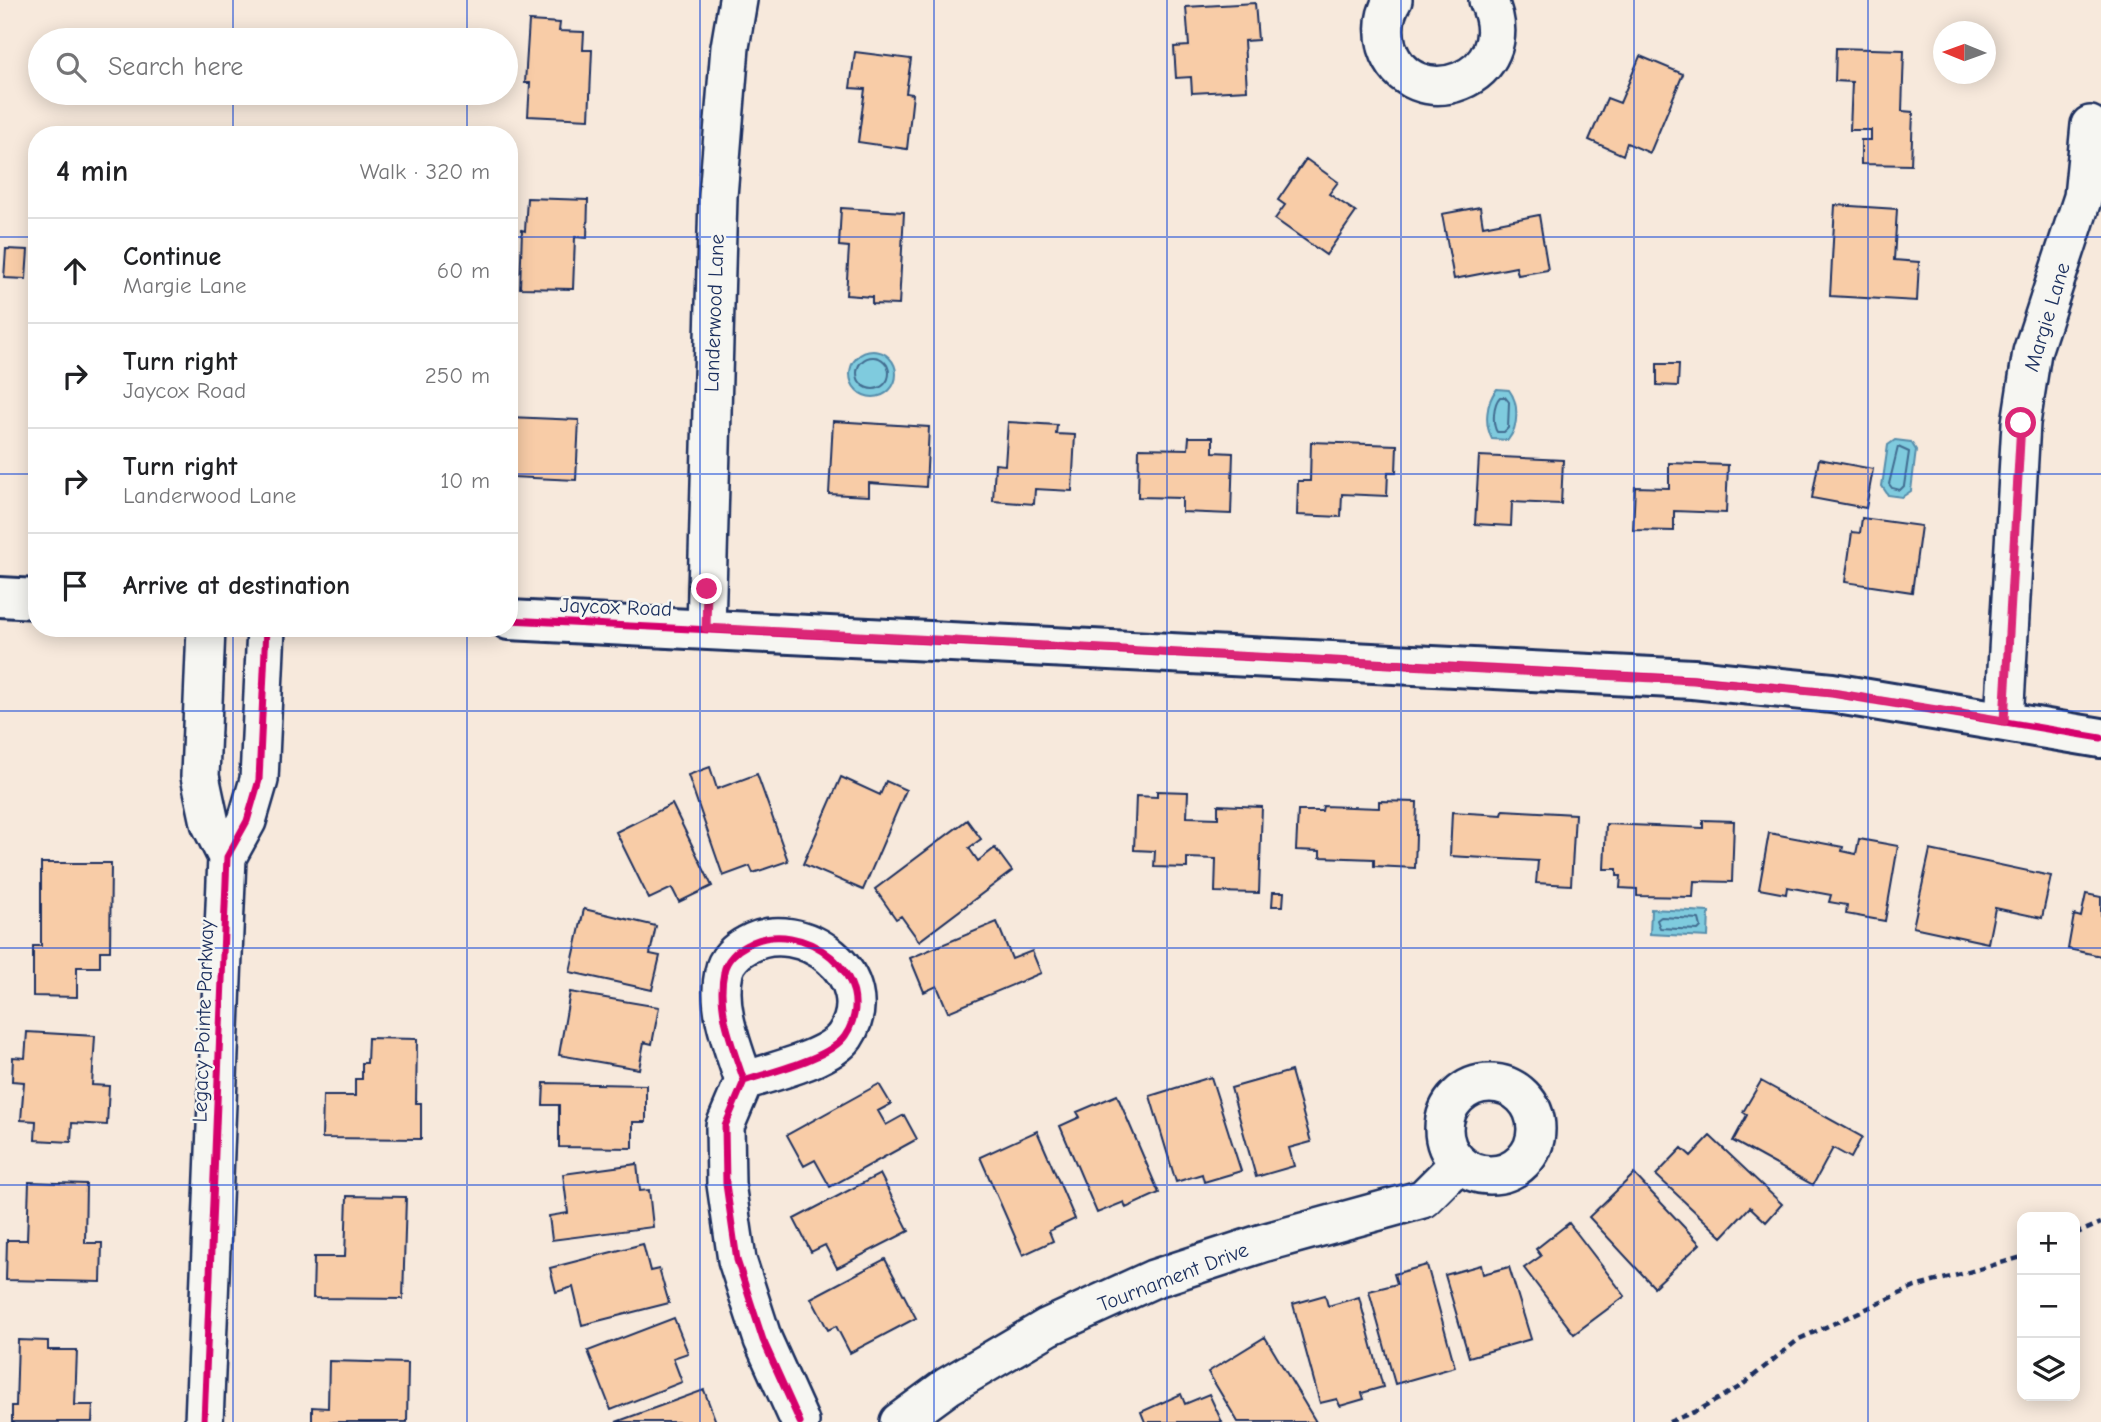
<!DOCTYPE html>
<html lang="en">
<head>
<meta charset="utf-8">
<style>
  body { margin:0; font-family:"Comic Neue",sans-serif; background:#f2f2f2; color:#202124 }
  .controls { position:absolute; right:21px; bottom:21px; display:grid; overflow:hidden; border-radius:14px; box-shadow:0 4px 18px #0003 }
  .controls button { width:63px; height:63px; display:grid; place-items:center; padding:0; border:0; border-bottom:2px solid #e0e0e0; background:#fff; color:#202124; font:35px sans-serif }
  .compass { position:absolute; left:1933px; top:21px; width:63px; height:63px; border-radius:50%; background:#fff; box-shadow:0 4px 18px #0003; rotate:271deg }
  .stop { position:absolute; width:21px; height:21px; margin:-16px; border:5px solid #db2777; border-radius:50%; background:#fff }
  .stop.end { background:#db2777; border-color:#fff; box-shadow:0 2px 7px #0008 }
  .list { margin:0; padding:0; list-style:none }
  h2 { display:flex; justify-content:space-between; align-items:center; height:91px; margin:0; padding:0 28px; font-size:30px }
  h2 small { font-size:23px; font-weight:400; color:#757577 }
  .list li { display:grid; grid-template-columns:46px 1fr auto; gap:21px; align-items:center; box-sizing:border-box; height:105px; padding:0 28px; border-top:2px solid #e0e0e0 }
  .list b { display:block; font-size:26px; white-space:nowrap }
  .list p { margin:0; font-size:23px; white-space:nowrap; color:#757577 }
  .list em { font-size:23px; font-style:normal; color:#757577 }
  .icon { flex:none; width:38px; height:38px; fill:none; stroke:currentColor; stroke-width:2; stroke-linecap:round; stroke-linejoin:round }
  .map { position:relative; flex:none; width:2101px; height:1422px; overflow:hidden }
  .search { position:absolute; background:#fff; box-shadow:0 4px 18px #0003; left:28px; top:28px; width:490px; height:77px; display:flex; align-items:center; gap:18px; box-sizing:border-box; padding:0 24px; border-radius:38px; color:#757577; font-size:26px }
  .panel { position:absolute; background:#fff; box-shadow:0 4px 18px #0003; left:28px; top:126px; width:490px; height:511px; border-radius:28px }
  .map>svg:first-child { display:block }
  .water { fill:#7fcbde; stroke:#578dab; stroke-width:2 }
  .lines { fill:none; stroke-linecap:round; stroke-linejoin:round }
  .shore { stroke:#436d91; stroke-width:2 }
  .building { fill:#f8cca7; stroke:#1b2f5e; stroke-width:2 }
  .minor-casing { stroke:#1b2f5e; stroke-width:42 }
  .tertiary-casing { stroke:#1b2f5e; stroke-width:44 }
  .path { stroke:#1b2f5e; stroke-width:4.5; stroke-dasharray:7 5; stroke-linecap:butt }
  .minor { stroke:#f6f6f2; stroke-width:37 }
  .tertiary { stroke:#f6f6f2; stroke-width:38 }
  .cycleway-casing { stroke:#f6f6f2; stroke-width:11 }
  .cycleway { stroke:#d6006c; stroke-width:7 }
  .route { stroke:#db2777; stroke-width:9 }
  .grid { fill:none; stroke:#1d4ed8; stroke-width:2; stroke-opacity:0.55 }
  .labels { text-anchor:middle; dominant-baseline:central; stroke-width:5; stroke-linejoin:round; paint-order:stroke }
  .street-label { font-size:21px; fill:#1b2f5e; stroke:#f6f6f2 }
</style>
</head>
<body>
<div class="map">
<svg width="2101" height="1422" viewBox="0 0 2101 1422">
  <rect width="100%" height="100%" fill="#f7e9dc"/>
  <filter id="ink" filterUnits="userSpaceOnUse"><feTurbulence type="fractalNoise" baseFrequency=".0143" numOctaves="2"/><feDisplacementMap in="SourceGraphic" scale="14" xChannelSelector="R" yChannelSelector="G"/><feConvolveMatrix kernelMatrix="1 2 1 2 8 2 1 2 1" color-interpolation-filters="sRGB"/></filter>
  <g filter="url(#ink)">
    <!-- water -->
    <path class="water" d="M850 374a23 23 0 1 1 46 0a23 23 0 1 1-46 0Z
      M1497 389 1509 390C1519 403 1519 426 1508 440L1492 439C1484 424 1486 402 1497 389Z
      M1895 440 1911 442 1916 450 1911 491 1902 497 1888 495 1882 486 1888 445Z
      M1651 909 1709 912 1708 937 1650 934Z"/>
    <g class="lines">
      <!-- shore -->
      <path class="shore" d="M857 373a16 16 0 1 1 32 0a16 16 0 1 1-32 0Z
        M1500 397H1505L1509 402 1508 428 1504 432H1497C1492 424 1493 404 1500 397Z
        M1898 447 1909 452 1904 486 1900 490 1892 488 1889 484Z
        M1661 917 1699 919 1701 927 1698 930 1660 928 1657 920Z"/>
    </g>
    <!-- building -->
    <path class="building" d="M1255 3 1258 40 1244 41 1247 90 1192 93 1191 77 1176 78 1174 47 1189 46 1186 7Z
      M529 21 560 23 559 31 584 32 583 50H592L589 119 528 116 530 83H525Z
      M1836 48 1904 50 1902 111 1913 112 1911 165 1861 164V140H1871V130H1850L1852 82 1835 81Z
      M855 52 911 59 906 93 913 94 907 149 858 142 865 89 850 88Z
      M1640 56 1683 74 1650 153 1627 143 1623 155 1589 140 1607 98 1620 103Z
      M1306 159 1338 182 1329 194 1356 212 1326 255 1275 219 1285 205 1278 200Z
      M527 198 588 200 587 238 575 237 573 289 520 288 522 230 525 231Z
      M1835 205 1897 209 1894 260 1919 262 1917 301 1830 296Z
      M1480 207 1483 226 1539 215 1548 270 1518 275 1516 267 1454 279 1442 214Z
      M841 208 904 212 899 305 872 304V297L846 295 849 247 839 246Z
      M6 249 28 250 26 279 4 278Z
      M1657 364H1679L1678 386 1657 385Z
      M509 417 579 420 576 480 512 477Z
      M833 421 929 427 926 487 869 483V496L829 494Z
      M1008 422 1057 425 1056 434 1075 435 1072 491 1035 489 1034 504 993 501 995 464 1005 465Z
      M1189 437H1213V452L1233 453 1231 514 1182 512V498L1138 497 1139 448 1188 449Z
      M1311 442 1397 445 1396 472H1388L1387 496 1342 494 1341 517 1297 515 1298 481H1310Z
      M1479 456 1563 460 1561 504 1512 502 1511 526 1475 524Z
      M1819 459 1873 469 1866 508 1812 498Z
      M1669 463 1728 465 1726 513 1674 511V531L1633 530 1635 487 1669 488Z
      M1862 518 1921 526 1912 592 1845 582 1852 532 1860 533Z
      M710 767 717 789 757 774 788 861 753 873 750 866 723 876 688 775Z
      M841 777 880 795 886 781 906 790 863 890 803 864Z
      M1157 791 1188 792 1187 817 1218 818V805L1262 807 1259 893 1215 892 1216 859 1187 858V868L1154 867 1155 851 1134 850 1136 796 1157 797Z
      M1379 801 1417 802 1415 868 1374 866V859L1320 857V851L1296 850 1298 811H1322L1323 806 1379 808Z
      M672 804 712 886 679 902 672 888 649 899 616 832Z
      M1503 810 1575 814 1571 885 1536 883 1538 861 1450 856 1452 812 1502 815Z
      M967 820 981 839 969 848 978 861 995 848 1012 871 919 941 901 916 896 919 875 889Z
      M1703 820 1734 821 1732 882 1694 881 1693 897 1637 896V889L1620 888 1621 876H1617V869H1604L1606 824 1703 828Z
      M1769 833 1843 847 1842 851 1856 854 1859 839 1898 846 1885 921 1846 914 1847 905 1829 902 1831 895 1787 887 1786 894 1759 889Z
      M1930 850 2051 876 2042 918 1995 908 1988 943 1913 927Z
      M41 863H111L110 951H100V967H77V997L33 996V946H41Z
      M1273 892H1284L1283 906H1272Z
      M2086 894 2101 897V956L2068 949 2074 915 2081 917Z
      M584 909 656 926 650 954 660 956 652 990 570 972Z
      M997 922 1012 959 1032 951 1041 973 948 1012 937 986 924 992 910 958Z
      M570 992 659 1007 652 1044 644 1042 639 1069 559 1055Z
      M27 1032 95 1036 92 1085 109 1086 107 1125 72 1123 71 1142 35 1140 36 1121 21 1120 24 1082 12 1081 13 1057 25 1058Z
      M368 1038 417 1039 416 1103H421V1139L322 1138 323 1096H355V1079H362V1063H367Z
      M1291 1071 1311 1142 1289 1148 1294 1166 1256 1177 1231 1088Z
      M1211 1077 1241 1171 1204 1182 1202 1174 1176 1182 1150 1096Z
      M1761 1081 1862 1137 1851 1158 1833 1148 1813 1185 1733 1141 1747 1115 1743 1112Z
      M544 1083 646 1085V1122H633V1148L559 1147V1105H543Z
      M879 1084 891 1104 878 1111 886 1125 904 1115 917 1139 830 1187 815 1160 804 1166 787 1135Z
      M1117 1095 1159 1193 1126 1208 1124 1202 1097 1213 1060 1126 1080 1117 1077 1112Z
      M1037 1131 1075 1219 1049 1231 1053 1241 1023 1255 980 1157Z
      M1710 1136 1782 1204 1766 1222 1750 1207 1722 1237 1656 1175 1682 1148 1691 1156Z
      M637 1164 640 1191 649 1190 653 1227 552 1240 549 1216 568 1213 563 1174Z
      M880 1174 909 1231 837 1268 825 1245 811 1252 794 1219Z
      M1634 1174 1700 1244 1654 1287 1589 1217Z
      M29 1182 86 1184 85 1243H102L101 1282 6 1280 7 1240H27Z
      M347 1196 406 1197 403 1299 313 1298 314 1257H345Z
      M1569 1223 1625 1296 1574 1334 1524 1268 1541 1256 1536 1249Z
      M643 1244 650 1271 659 1269 669 1303 582 1325 573 1287 556 1292 550 1268Z
      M885 1259 916 1318 850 1353 836 1326 828 1330 811 1298Z
      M1427 1265 1455 1367 1395 1384 1369 1291 1397 1284 1394 1274Z
      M1481 1265 1483 1274 1509 1267 1531 1339 1469 1357 1445 1275Z
      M1325 1295 1328 1306 1359 1297 1383 1387 1362 1393 1364 1399 1340 1406 1337 1399 1320 1403 1293 1304Z
      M674 1318 688 1353 673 1358 682 1382 611 1410 588 1351Z
      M1265 1337 1316 1422H1238L1208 1372Z
      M18 1340 48 1341V1350H77L75 1405H93L92 1422H12V1406H16Z
      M329 1361 408 1363 407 1422H312V1407L328 1408Z
      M704 1390 716 1422H616Z
      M1181 1394 1185 1404 1209 1394 1222 1422H1145L1141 1412Z"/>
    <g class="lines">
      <!-- minor casing -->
      <g class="minor-casing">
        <path id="minor" d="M1393 0C1384 14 1383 31 1387 47 1410 120 1526 80 1488 0
          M206 628 200 776 210 823 227 857
          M706 628 718 196 730 47 738 0
          M2004 721 2021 423 2032 352 2083 197 2090 125
          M744 1081C770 1072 829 1059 845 1036 884 977 801 914 747 945 737 950 726 960 724 972 716 1009 733 1047 744 1081L725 1126 726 1184 737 1260 763 1340 800 1422
          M1444 1129a46 46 0 1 1 92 0a46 46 0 1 1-92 0Z
          M204 1422 227 857 247 821 259 780 266 628
          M899 1422 948 1386 1048 1327 1153 1279 1263 1243 1423 1199 1458 1164"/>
      </g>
      <!-- tertiary casing -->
      <g class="tertiary-casing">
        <path id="tertiary" d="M0 597 37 599
          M509 620 1693 679 1832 693 2101 738"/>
      </g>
      <!-- path -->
      <path class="path" d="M2075 1234 2101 1223
        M1669 1422 1701 1409 1741 1386 1799 1339 1915 1287 2022 1257"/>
      <!-- minor -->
      <use href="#minor" class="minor"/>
      <!-- tertiary -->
      <use href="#tertiary" class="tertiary"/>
      <!-- cycleway casing -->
      <g class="cycleway-casing">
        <path id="cycleway" d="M509 620 1693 679 1832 693 2101 738
          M744 1081C770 1072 829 1059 845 1036 884 977 801 914 747 945 737 950 726 960 724 972 716 1009 733 1047 744 1081L725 1126 726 1184 737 1260 763 1340 800 1422
          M204 1422 227 857 247 821 259 780 266 628"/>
      </g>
      <!-- cycleway -->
      <use href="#cycleway" class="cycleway"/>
    </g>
  </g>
  <g class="lines" filter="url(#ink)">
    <!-- route -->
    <path class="route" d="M707 589 706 628 1693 680 1832 693 2004 721 2021 423"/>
  </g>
  <!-- grid -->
  <path class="grid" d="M233 0V40M467 0V40M700 0V1422M934 0V1422M1167 0V1422M1401 0V1422M1634 0V1422M1868 0V1422M233 93V135M467 93V135M0 237H37M509 237H2101M0 474H37M509 474H2101M233 628V1422M467 628V1422M0 711H2101M0 948H2101M0 1185H2101"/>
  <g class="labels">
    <!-- street labels -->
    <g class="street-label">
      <text transform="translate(714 313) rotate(-88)">Landerwood Lane</text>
      <text transform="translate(2047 317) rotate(-73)">Margie Lane</text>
      <text transform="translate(616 607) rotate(2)">Jaycox Road</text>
      <text transform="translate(203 1021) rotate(-88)">Legacy Pointe Parkway</text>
      <text transform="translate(1173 1277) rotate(-21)">Tournament Drive</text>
    </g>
  </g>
</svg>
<div class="controls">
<button>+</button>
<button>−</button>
<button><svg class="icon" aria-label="layers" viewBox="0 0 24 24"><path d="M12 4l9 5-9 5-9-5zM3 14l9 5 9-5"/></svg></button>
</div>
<svg class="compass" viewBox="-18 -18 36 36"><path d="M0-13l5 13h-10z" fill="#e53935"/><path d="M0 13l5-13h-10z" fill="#757577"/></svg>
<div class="stop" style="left:2021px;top:423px"></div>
<div class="stop end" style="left:707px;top:589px"></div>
<div class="search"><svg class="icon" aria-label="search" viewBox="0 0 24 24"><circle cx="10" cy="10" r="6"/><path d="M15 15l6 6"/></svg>Search here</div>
<section class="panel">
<h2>4 min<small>Walk · 320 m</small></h2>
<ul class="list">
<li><svg class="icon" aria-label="ahead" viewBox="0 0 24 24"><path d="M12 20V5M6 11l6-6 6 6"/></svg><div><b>Continue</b><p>Margie Lane</p></div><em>60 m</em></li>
<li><svg class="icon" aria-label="right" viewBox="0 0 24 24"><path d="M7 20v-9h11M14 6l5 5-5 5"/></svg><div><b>Turn right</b><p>Jaycox Road</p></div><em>250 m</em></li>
<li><svg class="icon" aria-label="right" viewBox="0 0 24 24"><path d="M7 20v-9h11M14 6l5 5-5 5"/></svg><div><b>Turn right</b><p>Landerwood Lane</p></div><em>10 m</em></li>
<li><svg class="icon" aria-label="arrive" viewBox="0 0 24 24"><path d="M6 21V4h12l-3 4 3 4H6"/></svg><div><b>Arrive at destination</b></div></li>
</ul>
</section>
</div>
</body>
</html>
